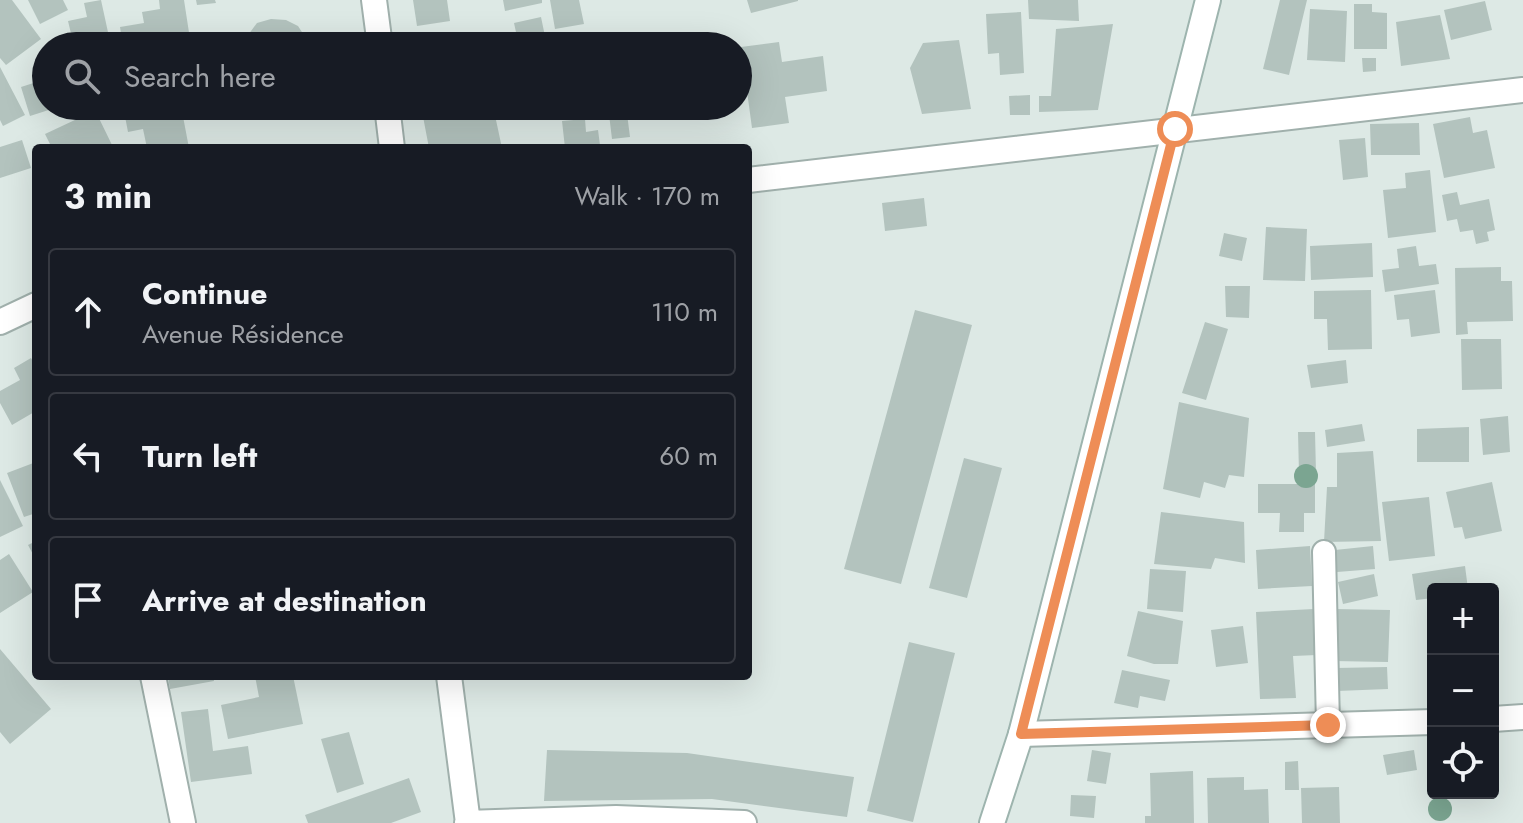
<!DOCTYPE html>
<html lang="en">
<head>
<meta charset="utf-8">
<style>
  body { margin:0; font-family:Jost,sans-serif; background:#20242c; color:#f1f3f6 }
  .controls { position:absolute; right:24px; bottom:24px; display:grid; overflow:hidden; border-radius:8px; box-shadow:0 8px 32px #0002 }
  .controls button { width:72px; height:72px; display:grid; place-items:center; padding:0; border:0; border-bottom:2px solid #363941; background:#171b24; color:#f1f3f6; font:40px sans-serif }
  .stop { position:absolute; width:24px; height:24px; margin:-18px; border:6px solid #ee8d56; border-radius:50%; background:#fff }
  .stop.end { background:#ee8d56; border-color:#fff; box-shadow:0 2px 8px #0008 }
  .list { margin:0; padding:0; list-style:none }
  h2 { display:flex; justify-content:space-between; align-items:center; height:104px; margin:0; padding:0 32px; font-size:34px }
  h2 small { font-size:26px; font-weight:400; color:#9ea1a6 }
  .list li { display:grid; grid-template-columns:52px 1fr auto; gap:24px; align-items:center; box-sizing:border-box; height:128px; margin:0 16px 16px; padding:0 16px; border:2px solid #363941; border-radius:8px }
  .list b { display:block; font-size:30px; white-space:nowrap }
  .list p { margin:0; font-size:26px; white-space:nowrap; color:#9ea1a6 }
  .list em { font-size:26px; font-style:normal; color:#9ea1a6 }
  .icon { flex:none; width:44px; height:44px; fill:none; stroke:currentColor; stroke-width:2; stroke-linecap:round; stroke-linejoin:round }
  .map { position:relative; flex:none; width:1523px; height:823px; overflow:hidden }
  .search { position:absolute; background:#171b24; box-shadow:0 8px 32px #0002; left:32px; top:32px; width:720px; height:88px; display:flex; align-items:center; gap:20px; box-sizing:border-box; padding:0 28px; border-radius:44px; color:#9ea1a6; font-size:30px }
  .panel { position:absolute; background:#171b24; box-shadow:0 8px 32px #0002; left:32px; top:144px; width:720px; height:536px; border-radius:8px }
  .map>svg:first-child { display:block }
  .building { fill:#b3c3be }
  .lines { fill:none; stroke-linecap:round; stroke-linejoin:round }
  .service-casing { stroke:#a0b0ac; stroke-width:26 }
  .minor-casing { stroke:#a0b0ac; stroke-width:28 }
  .secondary-casing { stroke:#9db4ae; stroke-width:28 }
  .service { stroke:#fff; stroke-width:22 }
  .minor { stroke:#fff; stroke-width:24 }
  .secondary { stroke:#fff; stroke-width:24 }
  .tree { fill:#7ba591 }
  .route { stroke:#ee8d56; stroke-width:10 }
</style>
</head>
<body>
<div class="map">
<svg width="1523" height="823" viewBox="0 0 1523 823">
  <rect width="100%" height="100%" fill="#dde9e5"/>
  <!-- building -->
  <path class="building" d="M0 0H12L41 39 6 65 0 58Z
    M28 0H63L68 10 40 24Z
    M101 0 111 46H74L68 21 87 17 84 3Z
    M159 0H184L190 39 160 46H123L120 27 144 23 142 12 160 9Z
    M196 0H215L216 3 197 5Z
    M413 0H447L450 21 417 26Z
    M503 0H542V3L505 11Z
    M550 0H579L584 24 555 29Z
    M747 0H798V1L751 13Z
    M1028 0H1078L1079 21 1029 19Z
    M1280 0H1307L1289 75 1263 69Z
    M1485 1 1492 30 1451 40 1444 10Z
    M1354 4H1372V12L1387 13V49H1354Z
    M1310 9 1347 11 1345 62 1307 60Z
    M1021 12 1024 73 1000 75 999 53 988 54 986 14Z
    M1440 15 1450 59 1401 66 1396 22Z
    M541 17 547 46H519L514 23Z
    M271 19 286 20 298 26 311 46H240L257 23Z
    M1113 24 1098 110 1039 112V96H1051L1056 29Z
    M959 40 971 109 922 114 910 68 923 43Z
    M779 42 782 62 823 56 827 91 785 97 789 123 752 128 741 47Z
    M1362 58H1376V71L1363 72Z
    M0 67 25 115 3 126 0 120Z
    M46 79V106L58 107 30 116 21 87Z
    M1030 95V115H1010L1009 96Z
    M83 106H93L113 147 52 148 45 134 77 119 73 111Z
    M123 106H181L189 148H147L143 129 128 132Z
    M421 106H493L502 148H429Z
    M565 106H596V112L566 115Z
    M608 106H626L630 137 612 139Z
    M1470 117 1473 133 1487 130 1495 168 1444 178 1433 124Z
    M585 119 586 132 598 130 600 145 565 148 562 121Z
    M1419 123 1420 155H1371L1370 124Z
    M1365 138 1368 177 1343 180 1339 140Z
    M22 140 31 168 0 178V147Z
    M1430 170 1436 232 1388 238 1383 190 1406 188 1405 173Z
    M1457 192 1460 205 1489 199 1495 230 1487 232 1489 241 1476 244 1473 230 1460 232 1457 219 1447 221 1442 195Z
    M924 198 927 226 885 231 882 203Z
    M1266 227 1307 229 1305 281 1263 280Z
    M1224 233 1247 238 1242 261 1219 256Z
    M1372 243 1373 277 1311 280 1310 246Z
    M1416 246 1419 266 1436 264 1439 284 1385 292 1382 270 1399 268 1397 249Z
    M1501 267V281H1512L1513 321 1467 322 1468 334 1456 335 1455 268Z
    M1225 286H1250L1249 318 1226 317Z
    M1371 290 1372 349 1328 350 1327 319H1314V291Z
    M1435 290 1440 333 1411 337 1409 319 1397 320 1394 295Z
    M915 310 972 325 901 584 844 569Z
    M1205 322 1228 329 1206 400 1182 393Z
    M1461 339H1501L1502 389 1462 390Z
    M31 358 36 367V411L12 425 0 403V391L20 380 14 368Z
    M1346 360 1348 383 1311 388 1307 365Z
    M1179 402 1249 418 1244 477 1229 475 1225 488 1204 482 1200 498 1163 489Z
    M1508 416 1510 452 1483 455 1480 419Z
    M1362 424 1365 441 1327 447 1325 430Z
    M1469 427V462H1417V429Z
    M1298 432H1315L1316 473 1299 474Z
    M1373 451 1381 541 1324 542 1327 487H1337V453Z
    M964 458 1002 468 967 598 929 588Z
    M36 462V513L24 517 7 473Z
    M0 480 23 526 0 537Z
    M1492 482 1502 531 1465 539 1462 527 1454 528 1446 492Z
    M1258 484H1315V513H1304V532H1279L1280 513H1258Z
    M1429 497 1435 556 1389 561 1382 502Z
    M1161 512 1244 522 1245 563 1215 558 1211 569 1154 564Z
    M36 541V560L28 545Z
    M1310 546 1312 586 1258 589 1256 550Z
    M1373 546 1375 569 1337 572 1335 550Z
    M9 554 33 592 0 613V560Z
    M1465 566 1468 589H1433V598L1416 600 1412 574Z
    M1150 569 1186 571 1183 612 1147 609Z
    M1374 574 1378 596 1343 604 1338 582Z
    M1314 609 1317 655 1293 656 1296 698 1260 699 1256 612Z
    M1335 609 1390 610 1388 662 1333 661Z
    M1138 611 1183 621 1178 664H1154L1127 656Z
    M1243 626 1248 663 1216 667 1211 630Z
    M909 642 955 653 913 822 867 811Z
    M0 649 51 709 10 744 0 732Z
    M1387 667 1388 689 1337 691 1336 668Z
    M1122 670 1170 680 1165 701 1140 696 1138 708 1114 703Z
    M168 676H213L214 681 170 689Z
    M255 676H293L303 724 228 739 221 705 259 697Z
    M208 709 213 751 248 746 252 774 191 782 181 712Z
    M349 732 364 784 337 793 321 739Z
    M547 750 687 753 854 777 847 817 712 799 544 801Z
    M1092 750 1111 753 1106 784 1087 781Z
    M1414 750 1417 770 1387 775 1383 755Z
    M1298 761 1299 790H1285V762Z
    M1193 771 1194 823H1145V816H1151L1150 773Z
    M1244 777V790L1268 789 1269 823H1208L1207 778Z
    M409 778 421 812 391 823H308L305 815Z
    M1339 787 1340 823H1302L1301 788Z
    M1071 795 1096 796 1094 818 1070 816Z"/>
  <g class="lines">
    <!-- service casing -->
    <g class="service-casing">
      <path id="service" d="M1324 552 1328 725"/>
    </g>
    <!-- minor casing -->
    <g class="minor-casing">
      <path id="minor" d="M374 0 380 46
        M387 106 392 148
        M748 180 1523 90
        M0 322 36 305
        M153 676 183 823
        M449 676 468 823
        M1493 719 1523 717
        M1021 734 1433 722
        M467 823 616 818 744 823"/>
    </g>
    <!-- secondary casing -->
    <g class="secondary-casing">
      <path id="secondary" d="M992 823 1021 734 1208 0"/>
    </g>
    <!-- service -->
    <use href="#service" class="service"/>
    <!-- minor -->
    <use href="#minor" class="minor"/>
    <!-- secondary -->
    <use href="#secondary" class="secondary"/>
  </g>
  <!-- trees -->
  <g class="tree">
    <circle cx="1306" cy="476" r="12"/>
    <circle cx="1440" cy="809" r="12"/>
  </g>
  <g class="lines">
    <!-- route -->
    <path class="route" d="M1175 129 1021 734 1328 725"/>
  </g>
</svg>
<div class="controls">
<button>+</button>
<button>−</button>
<button><svg class="icon" aria-label="locate" viewBox="0 0 24 24"><circle cx="12" cy="12" r="6"/><path d="M12 2v4M12 18v4M2 12h4M18 12h4"/></svg></button>
</div>
<div class="stop" style="left:1175px;top:129px"></div>
<div class="stop end" style="left:1328px;top:725px"></div>
<div class="search"><svg class="icon" aria-label="search" viewBox="0 0 24 24"><circle cx="10" cy="10" r="6"/><path d="M15 15l6 6"/></svg>Search here</div>
<section class="panel">
<h2>3 min<small>Walk · 170 m</small></h2>
<ul class="list">
<li><svg class="icon" aria-label="ahead" viewBox="0 0 24 24"><path d="M12 20V5M6 11l6-6 6 6"/></svg><div><b>Continue</b><p>Avenue Résidence</p></div><em>110 m</em></li>
<li><svg class="icon" aria-label="left" viewBox="0 0 24 24"><path d="M17 20v-9H6M10 6l-5 5 5 5"/></svg><div><b>Turn left</b></div><em>60 m</em></li>
<li><svg class="icon" aria-label="arrive" viewBox="0 0 24 24"><path d="M6 21V4h12l-3 4 3 4H6"/></svg><div><b>Arrive at destination</b></div></li>
</ul>
</section>
</div>
</body>
</html>
